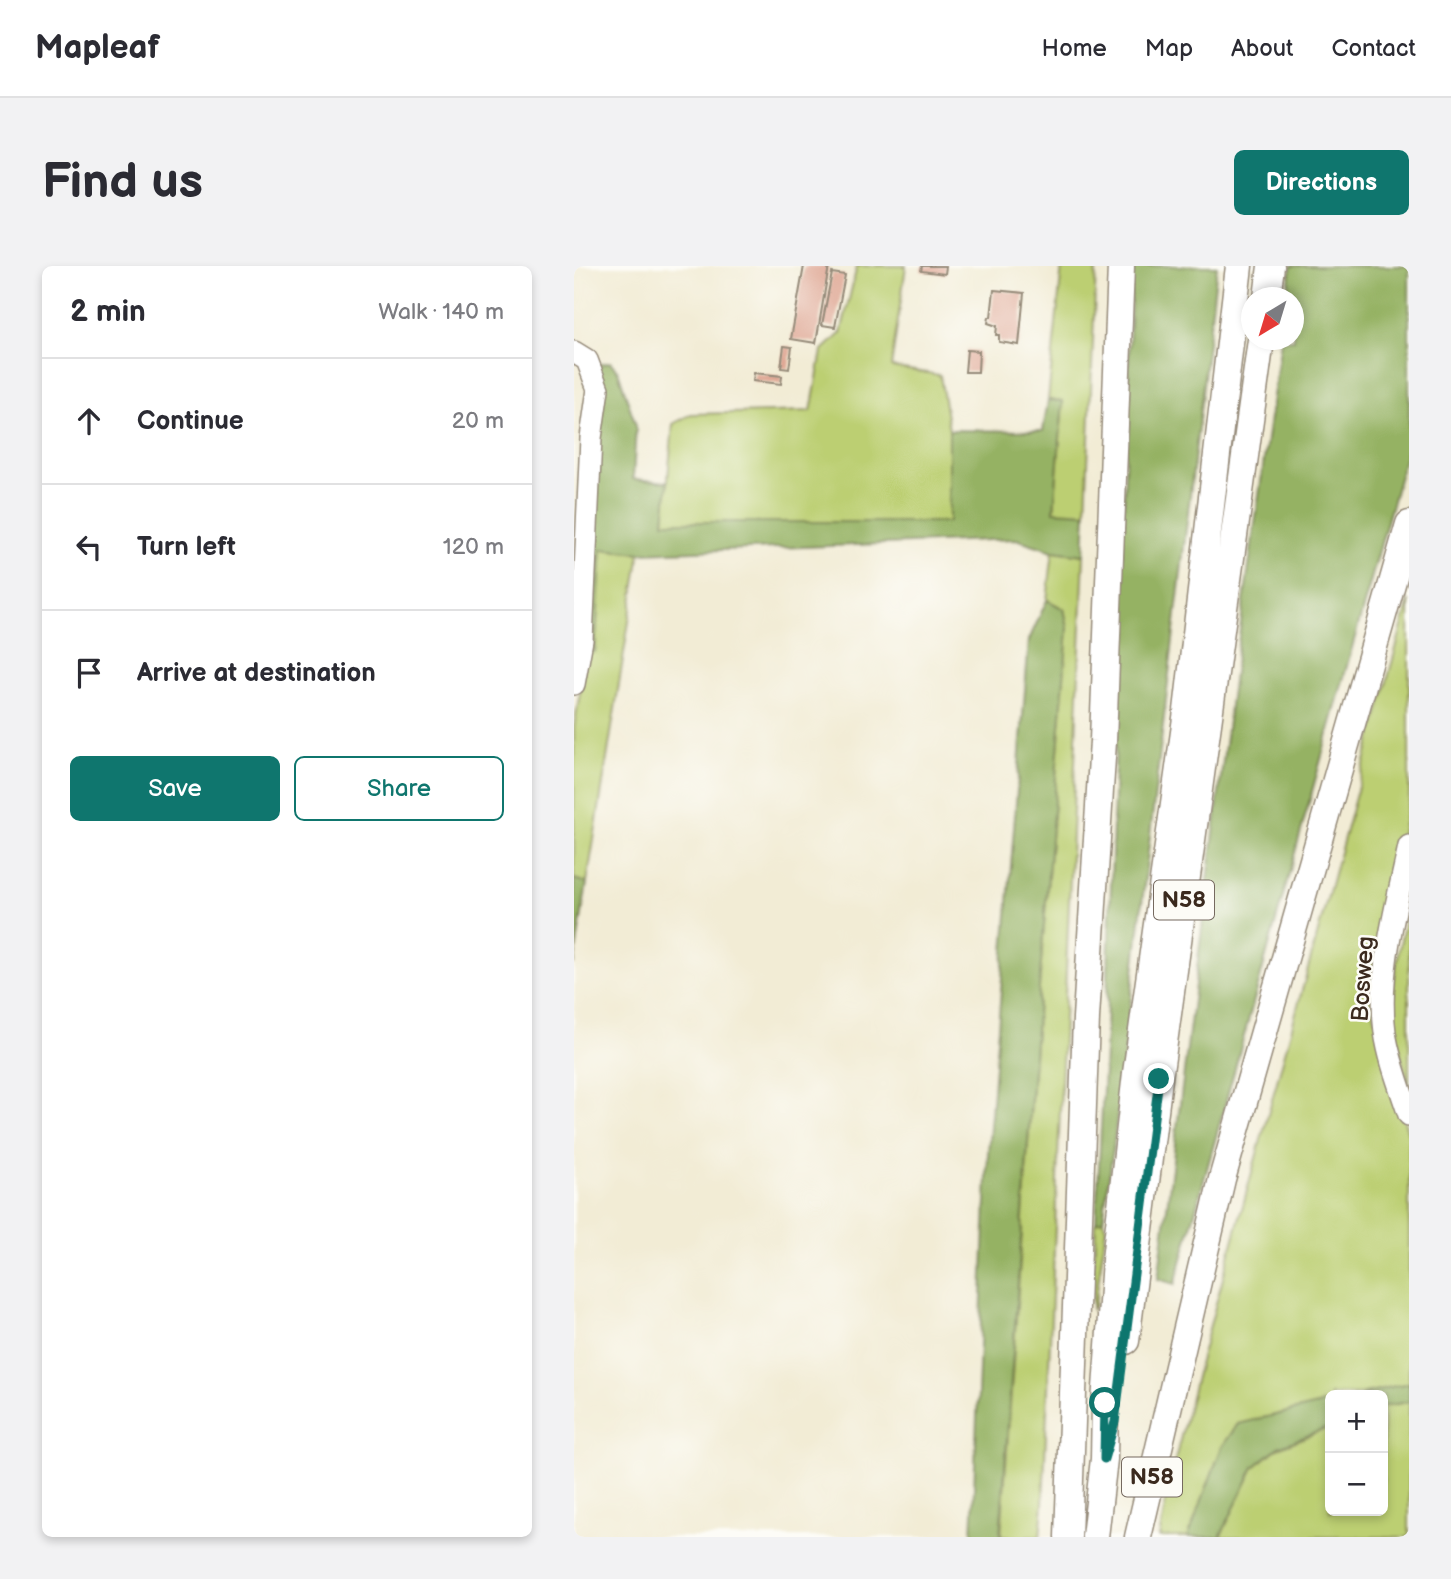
<!DOCTYPE html>
<html lang="en">
<head>
<meta charset="utf-8">
<style>
  body { margin:0; font-family:"Balsamiq Sans",sans-serif; background:#f2f2f3; color:#2b2b33 }
  .controls { position:absolute; right:21px; bottom:21px; display:grid; overflow:hidden; border-radius:10px; box-shadow:0 4px 10px #0003 }
  .controls button { width:63px; height:63px; display:grid; place-items:center; padding:0; border:0; border-bottom:2px solid #e1e1e2; background:#fff; color:#2b2b33; font:35px sans-serif }
  .compass { position:absolute; left:667px; top:21px; width:63px; height:63px; border-radius:50%; background:#fff; box-shadow:0 4px 10px #0003; rotate:218deg }
  .stop { position:absolute; width:21px; height:21px; margin:-16px; border:5px solid #0f766e; border-radius:50%; background:#fff }
  .stop.end { background:#0f766e; border-color:#fff; box-shadow:0 2px 7px #0008 }
  .list { margin:0; padding:0; list-style:none }
  h2 { display:flex; justify-content:space-between; align-items:center; height:91px; margin:0; padding:0 28px; font-size:30px }
  h2 small { font-size:23px; font-weight:400; color:#7c7c81 }
  .list li { display:grid; grid-template-columns:46px 1fr auto; gap:21px; align-items:center; box-sizing:border-box; height:126px; padding:0 28px; border-top:2px solid #e1e1e2 }
  .list b { display:block; font-size:26px; white-space:nowrap }
  .list em { font-size:23px; font-style:normal; color:#7c7c81 }
  .actions { display:flex; gap:14px; padding:21px 28px }
  .actions a { flex:1; padding:16px 0; border:2px solid #0f766e; border-radius:10px; text-align:center; font-size:24px; color:#0f766e }
  .actions .main { background:#0f766e; color:#fff }
  .icon { flex:none; width:38px; height:38px; fill:none; stroke:currentColor; stroke-width:2; stroke-linecap:round; stroke-linejoin:round }
  .map { position:relative; flex:none; width:835px; height:1271px; overflow:hidden; border-radius:10px }
  header { display:flex; align-items:center; gap:42px; box-sizing:border-box; height:98px; padding:0 35px; background:#fff; border-bottom:2px solid #e1e1e2 }
  header strong { font-size:33px }
  nav { display:flex; gap:38px; margin-inline-start:auto; font-size:24px }
  .intro { display:flex; align-items:center; justify-content:space-between; box-sizing:border-box; height:168px; padding:0 42px }
  h1 { margin:0; font-size:49px }
  .button { padding:18px 32px; border-radius:10px; background:#0f766e; color:#fff; font-size:24px; font-weight:700 }
  main { display:flex; gap:42px; padding:0 42px }
  aside { flex:1; background:#fff; border-radius:10px; box-shadow:0 4px 10px #0003 }
  .map>svg:first-child { display:block }
  .green { fill:#bccf72; stroke:#7c7c48; stroke-width:2 }
  .forest { fill:#95b264; stroke:#686e41; stroke-width:2 }
  .building { fill:#dfa794 }
  .lines { fill:none; stroke-linecap:round; stroke-linejoin:round }
  .minor-casing { stroke:#968b7a; stroke-width:24 }
  .major-casing { stroke:#968b7a; stroke-width:29 }
  .minor { stroke:#fff; stroke-width:21 }
  .major { stroke:#fff; stroke-width:26 }
  .route { stroke:#0f766e; stroke-width:9 }
  .labels { text-anchor:middle; dominant-baseline:central; stroke-width:5; stroke-linejoin:round; paint-order:stroke }
  .shield { fill:#fdfcf7; stroke:#75695f; stroke-width:2 }
  .shield-label { font-size:23px; font-weight:bold; fill:#3b2a1e }
  .street-label { font-size:24px; fill:#3b2a1e; stroke:#fdfcf7 }
</style>
</head>
<body>
<header>
<strong>Mapleaf</strong>
<nav><a>Home</a><a>Map</a><a>About</a><a>Contact</a></nav>
</header>
<div class="intro"><h1>Find us</h1><a class="button">Directions</a></div>
<main>
<aside>
<h2>2 min<small>Walk · 140 m</small></h2>
<ul class="list">
<li><svg class="icon" aria-label="ahead" viewBox="0 0 24 24"><path d="M12 20V5M6 11l6-6 6 6"/></svg><div><b>Continue</b></div><em>20 m</em></li>
<li><svg class="icon" aria-label="left" viewBox="0 0 24 24"><path d="M17 20v-9H6M10 6l-5 5 5 5"/></svg><div><b>Turn left</b></div><em>120 m</em></li>
<li><svg class="icon" aria-label="arrive" viewBox="0 0 24 24"><path d="M6 21V4h12l-3 4 3 4H6"/></svg><div><b>Arrive at destination</b></div></li>
</ul>
<div class="actions"><a class="main">Save</a><a>Share</a></div>
</aside>
<div class="map">
<svg width="835" height="1271" viewBox="0 0 835 1271">
  <rect width="100%" height="100%" fill="#fdfcf7"/>
  <filter id="ink" filterUnits="userSpaceOnUse"><feTurbulence type="fractalNoise" baseFrequency=".0143" numOctaves="2"/><feDisplacementMap in="SourceGraphic" scale="14" xChannelSelector="R" yChannelSelector="G"/><feConvolveMatrix kernelMatrix="1 2 1 2 8 2 1 2 1" color-interpolation-filters="sRGB"/></filter>
  <filter id="wash" filterUnits="userSpaceOnUse"><feTurbulence type="fractalNoise" baseFrequency=".00686" numOctaves="4" result="noise"/><feDisplacementMap in="SourceGraphic" scale="28" xChannelSelector="R" yChannelSelector="G"/><feGaussianBlur stdDeviation="1.57" result="paint"/><feColorMatrix in="noise" values="0 0 0 0 0 0 0 0 0 0 0 0 0 0 0 0 0 1.4 0 .05"/><feComposite in="paint" operator="in"/></filter>
  <g filter="url(#wash)">
    <rect width="100%" height="100%" fill="#f2ecd5"/>
    <!-- green -->
    <path class="green" d="M283 0H332L317 101 366 109 375 164 376 256H90L99 158 117 148 237 145 248 85 267 67Z
      M488 0H522L512 247 480 246 489 135 474 134Z
      M27 283 66 287 13 617 0 613V461L13 386 21 385Z
      M479 285 510 289 469 1238 466 1271H427L464 734 494 362 490 343 473 334Z
      M835 335V534L800 701 797 734 814 806 835 870V1117L783 1129H756V1136L664 1158 648 1181 614 1271H585L597 1210 624 1103Z
      M835 636V821C828 794 821 768 820 740 817 707 829 668 835 636Z
      M529 954 532 962 521 1039 518 1045 522 956Z
      M835 1136V1271H646L680 1201 704 1182 756 1161V1245H809V1140Z"/>
    <!-- forest -->
    <path class="forest" d="M558 0H643L540 876 529 954 522 956 532 766Z
      M717 0H835V177L601 1018 584 1013 661 399 707 74H720V32L713 31Z
      M36 96 44 105 62 160 59 213 94 216 90 256H375V164L469 165 474 134 489 135 480 245 512 247 510 289 479 285 442 273 66 287 28 283 21 386H13L21 99Z
      M473 334 490 343 494 362 464 734 426 1271H398L414 887 455 374Z
      M0 613 13 617 0 698Z
      M835 1117V1136L809 1140V1129H783Z
      M756 1136V1161L704 1181 680 1201 646 1271H614L648 1181 664 1158Z"/>
    <g id="blocks">
      <!-- building -->
      <path class="building" d="M230 0H255L242 77 217 73Z
        M348 0H372L371 8 347 5Z
        M258 7 271 9 261 61 248 59Z
        M420 24 450 27 445 79 425 76V69H422L423 60 414 57 415 51H417Z
        M210 80 218 81 215 103 207 102Z
        M393 84 405 85 404 106H391Z
        M180 107 208 110 207 118 179 115Z"/>
    </g>
  </g>
  <g filter="url(#ink)">
    <use href="#blocks" fill-opacity="0" stroke="#968b7a" stroke-width="2"/>
    <g class="lines">
      <!-- minor casing -->
      <g class="minor-casing">
        <path id="minor" d="M0 86 13 94 24 123 17 172 8 374 0 418
          M835 580C823 639 803 705 811 766 815 794 826 822 835 849"/>
      </g>
      <!-- major casing -->
      <g class="major-casing">
        <path id="major" d="M693 32 697 0
          M552 1075 585 813 687 74
          M494 1271 512 752 529 475 547 0
          M521 1271 530 1193 531 1137 541 994 562 807 613 445 665 0
          M564 1271 648 913 835 258"/>
      </g>
      <!-- minor -->
      <use href="#minor" class="minor"/>
      <!-- major -->
      <use href="#major" class="major"/>
    </g>
  </g>
  <g class="lines" filter="url(#ink)">
    <!-- route -->
    <path class="route" d="M531 1137 530 1193 541 1156 585 813"/>
  </g>
  <g class="labels">
    <!-- shield labels -->
    <g class="shield">
      <rect x="580" y="614.5" width="60" height="39" rx="5"/>
      <rect x="548" y="1191.5" width="60" height="39" rx="5"/>
    </g>
    <g class="shield-label">
      <text x="610" y="634">N58</text>
      <text x="578" y="1211">N58</text>
    </g>
    <!-- street labels -->
    <g class="street-label">
      <text transform="translate(789 713) rotate(-86)">Bosweg</text>
    </g>
  </g>
</svg>
<div class="controls">
<button>+</button>
<button>−</button>
</div>
<svg class="compass" viewBox="-18 -18 36 36"><path d="M0-13l5 13h-10z" fill="#e53935"/><path d="M0 13l5-13h-10z" fill="#7c7c81"/></svg>
<div class="stop" style="left:531px;top:1137px"></div>
<div class="stop end" style="left:585px;top:813px"></div>
</div>
</main>
</body>
</html>
